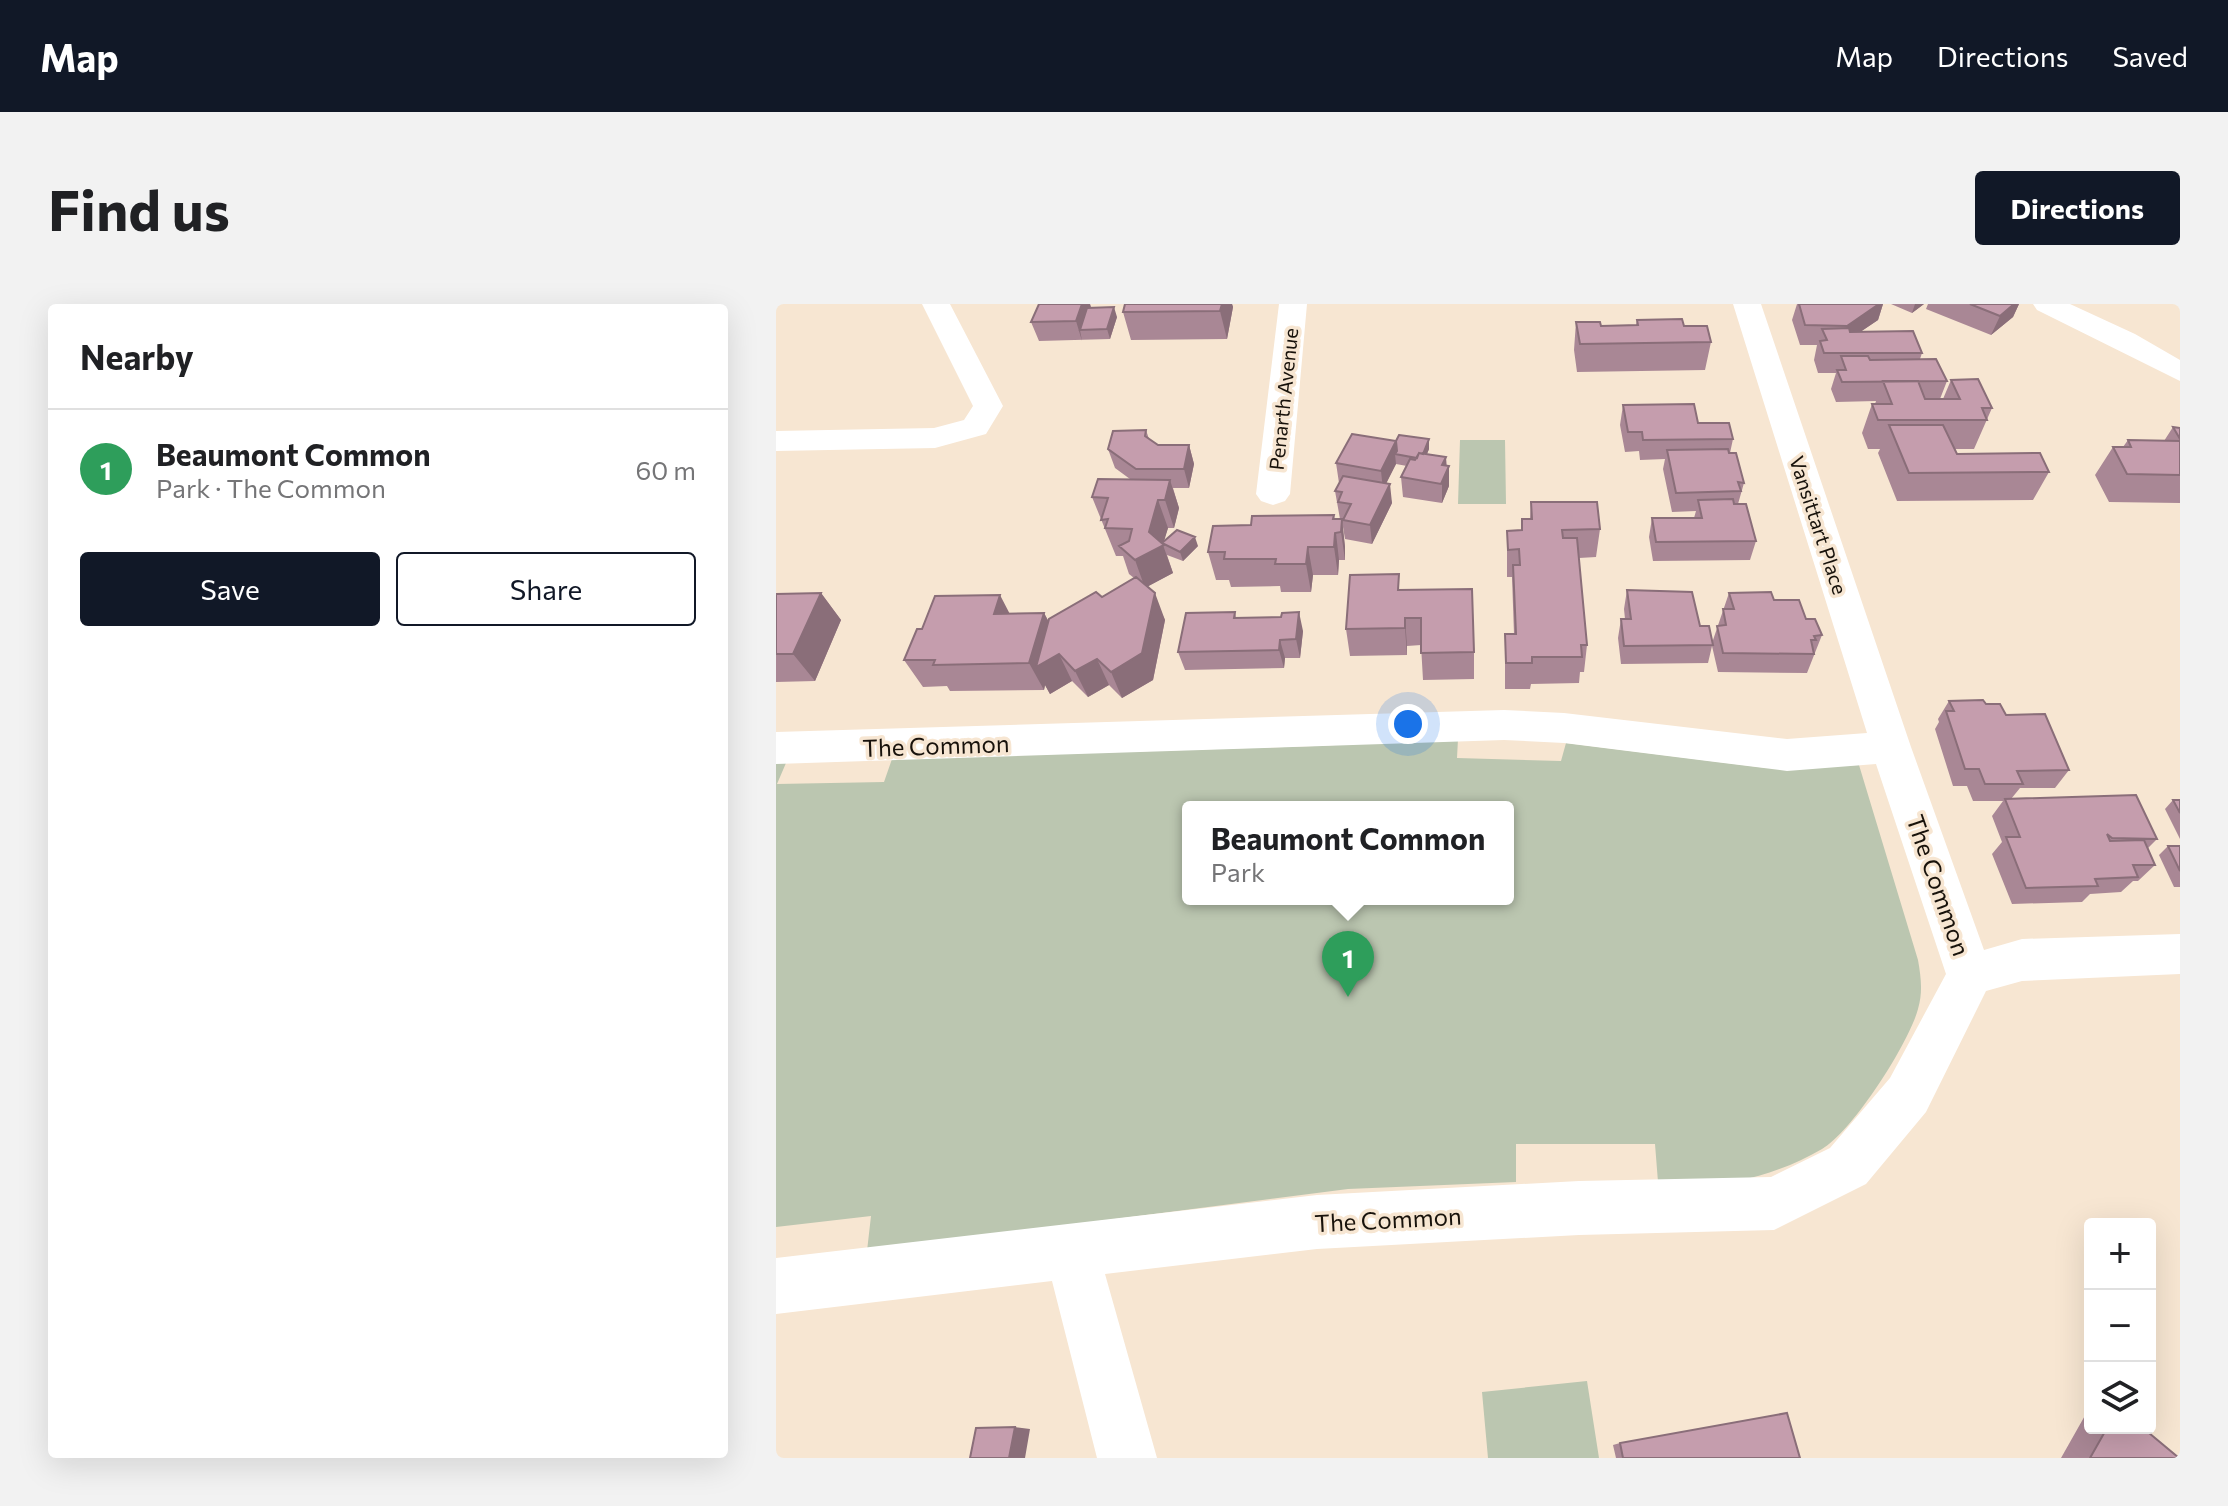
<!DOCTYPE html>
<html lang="en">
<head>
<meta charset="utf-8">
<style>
  body { margin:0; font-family:Commissioner,sans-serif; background:#f2f2f2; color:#202124 }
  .controls { position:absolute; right:24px; bottom:24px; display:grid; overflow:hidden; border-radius:8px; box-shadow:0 8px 32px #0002 }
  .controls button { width:72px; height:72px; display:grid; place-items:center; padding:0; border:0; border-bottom:2px solid #e0e0e0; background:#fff; color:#202124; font:40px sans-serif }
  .you { position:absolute; left:632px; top:420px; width:28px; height:28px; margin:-20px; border:6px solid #fff; border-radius:50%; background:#1a73e8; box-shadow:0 0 0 12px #1a73e833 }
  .badge { display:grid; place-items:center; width:52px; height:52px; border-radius:50%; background:#111827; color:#fff; font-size:26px; font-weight:700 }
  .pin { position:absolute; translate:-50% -66px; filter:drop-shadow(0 2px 4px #0008) }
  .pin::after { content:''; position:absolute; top:42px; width:28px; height:24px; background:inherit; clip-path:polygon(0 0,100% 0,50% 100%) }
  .popup { position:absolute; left:406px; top:497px; width:332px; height:104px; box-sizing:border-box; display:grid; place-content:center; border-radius:8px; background:#fff; filter:drop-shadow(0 2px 6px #0005); font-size:26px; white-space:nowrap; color:#757577 }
  .popup b { font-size:30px; color:#202124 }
  .popup::after { content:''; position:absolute; left:50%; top:100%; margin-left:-16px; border:16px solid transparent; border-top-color:#fff }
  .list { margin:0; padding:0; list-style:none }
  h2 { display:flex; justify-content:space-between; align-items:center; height:104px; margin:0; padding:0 32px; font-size:34px }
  h2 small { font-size:26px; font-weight:400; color:#757577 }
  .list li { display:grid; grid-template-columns:52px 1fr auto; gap:24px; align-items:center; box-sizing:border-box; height:120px; padding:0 32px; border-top:2px solid #e0e0e0 }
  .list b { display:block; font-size:30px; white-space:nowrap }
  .list p { margin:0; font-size:26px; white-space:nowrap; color:#757577 }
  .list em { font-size:26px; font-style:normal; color:#757577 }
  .actions { display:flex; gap:16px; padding:24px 32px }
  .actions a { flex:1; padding:18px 0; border:2px solid #111827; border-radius:8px; text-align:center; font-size:28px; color:#111827 }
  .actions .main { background:#111827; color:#fff }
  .icon { flex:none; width:44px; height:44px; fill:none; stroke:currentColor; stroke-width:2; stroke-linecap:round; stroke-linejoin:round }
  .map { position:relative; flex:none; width:1404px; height:1154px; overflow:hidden; border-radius:8px }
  header { display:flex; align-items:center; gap:48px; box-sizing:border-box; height:112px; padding:0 40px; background:#111827; color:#fff }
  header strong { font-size:38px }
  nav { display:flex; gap:44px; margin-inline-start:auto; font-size:28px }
  .intro { display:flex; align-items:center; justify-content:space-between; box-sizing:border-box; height:192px; padding:0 48px }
  h1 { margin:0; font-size:56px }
  .button { padding:20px 36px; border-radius:8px; background:#111827; color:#fff; font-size:28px; font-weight:700 }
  main { display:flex; gap:48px; padding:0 48px }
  aside { flex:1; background:#fff; border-radius:8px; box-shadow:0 8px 32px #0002 }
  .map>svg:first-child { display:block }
  .green { fill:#bbc6b0; fill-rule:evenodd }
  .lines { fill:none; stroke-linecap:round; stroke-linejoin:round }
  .minor { fill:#fff; fill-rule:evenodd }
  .wall { fill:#a98795 }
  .shaded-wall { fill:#8a6e79 }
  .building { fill:#c59dad; stroke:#8a6e79; stroke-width:2 }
  .labels { text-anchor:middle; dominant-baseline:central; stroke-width:7; stroke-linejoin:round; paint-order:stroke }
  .far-street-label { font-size:20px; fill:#18120b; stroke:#f7e6d2 }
  .street-label { font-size:24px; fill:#18120b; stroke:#f7e6d2 }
</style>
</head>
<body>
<header>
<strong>Map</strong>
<nav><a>Map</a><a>Directions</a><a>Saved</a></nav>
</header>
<div class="intro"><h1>Find us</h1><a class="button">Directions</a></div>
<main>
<aside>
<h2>Nearby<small></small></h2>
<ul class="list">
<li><span class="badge" style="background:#2e9e5b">1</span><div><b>Beaumont Common</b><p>Park · The Common</p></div><em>60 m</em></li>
</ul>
<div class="actions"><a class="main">Save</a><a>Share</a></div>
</aside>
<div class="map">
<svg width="1404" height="1154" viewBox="0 0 1404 1154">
  <rect width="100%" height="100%" fill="#f7e6d2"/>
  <!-- green -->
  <path class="green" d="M684 136H729L730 200H682Z
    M682 435 681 454 785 457 790 439 991 464 1083 461 1142 656C1145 673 1147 688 1142 705 1133 739 1077 827 1046 845 998 873 937 888 882 878L879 840H740V878L572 885 91 947 95 912 0 923V459H10L1 480 108 478 116 455 539 442ZM412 503H732V595H412Z
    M811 1077 823 1154H712L706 1088Z"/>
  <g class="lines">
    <!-- minor -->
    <path class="minor" d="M146 0H174L227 102 210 130 159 144 0 147V127L158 124 188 116 197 102Z
      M503 0H531L514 190 509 197 497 201 485 197 480 190Z
      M957 0H985L1135 443 1208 646 1246 635 1404 630V670L1246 677 1210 687 1150 808 1090 880 998 926 803 931 541 945 329 970 381 1154H321L276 977 0 1010V954L541 891 803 877 995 873 1054 844 1114 774 1170 670 1100 460 1011 467 788 439 728 436 0 460V428L728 406 788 409 1011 435 1091 429Z
      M1257 0H1294L1359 30 1404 56V77L1261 6Z"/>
  </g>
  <!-- wall -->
  <path class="wall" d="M263 0H314L315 4 341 13 334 35 263 37 255 18Z
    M349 0H456L457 3 451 35 355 36 347 8Z
    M1021 0H1107L1102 16 1084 28 1146 49 1144 55 1171 77 1164 95H1167L1175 76 1216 104 1198 145H1178L1181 150 1273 168 1257 196 1121 197 1102 149 1104 145H1092L1086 129 1096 100H1099L1100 97 1060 98 1055 85 1060 69H1042L1038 56 1041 41H1024L1016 16Z
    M1115 0H1148L1136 9Z
    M1152 0H1243L1237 13 1215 31 1150 5Z
    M861 16 908 22 935 38 929 66 801 68 798 46 800 18 825 22 860 21Z
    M847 101 922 119 957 135 954 149 968 179 962 200 980 237 974 256 877 257 873 233 876 214H918L920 207 896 208 887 165 889 155 864 156 863 147 849 148 844 121Z
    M1397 123 1404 124V199L1333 198 1319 171 1337 143H1347L1352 136 1388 137Z
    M370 126 373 135 382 141H413L418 160 413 184H397L403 204 398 224H392L387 238 422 242 407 257 391 251 397 269 372 282 389 316 377 376 346 394 333 381 312 393 296 377 274 390 269 381 268 386 174 387 171 382 147 383 128 356 146 325 234 309H268L273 318 326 293 358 274 353 270 347 252H340L316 193 354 175 339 164 332 145Z
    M653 135V145L651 150 670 153 673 182 666 199 627 193 625 173 631 162 620 160 610 179 616 199 596 240 569 235 566 217 569 243V256H563L562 271H537L535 288H505L504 282 455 283 453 276H440L432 248 475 221 558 211V215H564L559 187 563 179 560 159 620 137Z
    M755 198 824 225 820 253 803 254 811 341 808 368H804L803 379 755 380 754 385H729V330H738L736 273H731V227H745L746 215H754Z
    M624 286 698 348V375L647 376 645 341 631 342V351L574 352 570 325Z
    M851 286 924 322 936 339 953 289 998 296 1030 315 1046 331 1031 369 942 368 936 342 932 359 845 360 842 334 845 315H849L848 305Z
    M45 289 65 316 39 377 0 378V290Z
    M459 308 460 314 527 327 524 354H509L508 364 409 366 402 348Z
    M1173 397 1210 400 1230 411 1293 466 1279 484H1244L1235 495 1381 535 1372 544 1379 561 1362 577H1357L1345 588 1314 590 1306 598 1236 600 1216 550 1226 538 1216 512 1227 497H1197L1191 482H1177L1159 425 1163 418 1162 415Z
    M1397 496H1404V535L1389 505Z
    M1392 542H1404V583H1398L1383 551Z
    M1314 1107V1124H1367L1403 1154H1285L1311 1108Z
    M844 1139 1024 1154H840L837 1141Z"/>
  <!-- shaded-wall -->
  <path class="shaded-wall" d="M306 0H314L316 7 304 26 306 37 300 17Z
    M446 0H456L457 3 451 35 444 7Z
    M1103 0H1107L1102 16 1065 41 1071 22Z
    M1139 0H1148L1136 9Z
    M1238 0H1243L1237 13 1215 31 1224 12Z
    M338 3 341 13 334 35 331 25Z
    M653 135V145L645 164V155Z
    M620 137 621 150H619L620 160 607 186 605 167Z
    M413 141 418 160 413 184 408 165Z
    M670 153V168L673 162V182L666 199V161Z
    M394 176 403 204 398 224 389 196Z
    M614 180 616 199 596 240 594 221Z
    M382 196 392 224 387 241 397 269 369 284 359 256 373 228Z
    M558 211 563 256 562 271 558 243Z
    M566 215 569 243V256L565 228Z
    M419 233 422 242 407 257 404 248Z
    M532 243 537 271 535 288 530 260Z
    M45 289 65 316 39 377 17 350Z
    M379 289 389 316 377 376 346 394 335 368Z
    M224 291 238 318 218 310Z
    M523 308 527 327 524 354 520 335Z
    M268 309 282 336 283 350 296 377 274 390 269 381 268 386 253 359Z
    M629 314 631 342V351L629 324Z
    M504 336 509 354 508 364 503 346Z
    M321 355 333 381 312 393 299 367Z
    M239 1123 254 1125 249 1154H233Z"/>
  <!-- building -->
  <path class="building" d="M263 0H306L300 17 255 18Z
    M349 0H446L444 7 347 8Z
    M1023 0H1103L1071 22 1029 21Z
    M1194 0H1238L1224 12Z
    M338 3 331 25 304 26 311 4Z
    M906 15 908 22H931L935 38 804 40 800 18H824L825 22 862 21 861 16Z
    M1073 24 1074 28 1137 27 1146 49H1048L1044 37 1051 36 1046 25Z
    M1065 52H1092L1094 56 1160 55 1171 77 1066 78 1061 66H1070Z
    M1202 75 1216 104H1206L1211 116H1102L1096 100H1116L1107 77H1142L1149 95H1184L1175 76Z
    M918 100 922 119H953L957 135 867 136 866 128H852L847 101Z
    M1113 121H1167L1181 150 1264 149 1273 168 1133 169Z
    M1397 123 1404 124V135Z
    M370 126 369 132 382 141H413L408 165H360L332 145 337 127Z
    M576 130 620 137 605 167 560 159Z
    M623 131 653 135 647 150 643 149 641 154 619 150 621 147 620 137Z
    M1352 136 1404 137V171L1351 170 1337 143H1355Z
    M952 145 953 149H960L968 179 962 178 965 187 900 189 891 146Z
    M643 149 670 153 666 161 673 162 665 180 625 173 634 155 639 156Z
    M567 172 614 180 594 221 567 216 575 200 562 198 566 188 559 187Z
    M322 175 394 176 389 196H382L373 228 388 241 359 256 343 242 353 237 356 225 329 224 332 215 325 216 332 194 316 193Z
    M957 195 958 200H970L980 237 880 238 876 214H926L922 196Z
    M755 198H821L824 225 786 226 787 234H801L811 341H805L806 353H756V359H730L729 330H740L737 261H744L743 245 732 246 731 227 746 226V215H756Z
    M558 211 557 215H566L565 228 559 229 558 243H532L530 260H499L500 255H448L449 248H432L437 222 475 221 476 212Z
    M401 226 419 233 404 248 386 239Z
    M623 270 622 286 696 285 698 348 645 349V314H629V324L570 325 574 271Z
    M360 273 379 289 366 349 335 368 321 355 299 367 283 350 260 363 273 315 320 288 326 293Z
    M851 286 916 288 924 322H933L937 341 848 342 845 315H855Z
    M995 288 998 296H1023L1030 315H1039L1046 331 1038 332 1040 336H1035L1038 350 947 349 941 322 950 321 947 305H958L953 289Z
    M45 289 17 350H0V290Z
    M224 291 218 310 268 309 253 359 157 361 159 356H128L141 325H146L159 292Z
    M459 308 458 314 505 313 506 309 523 308 520 335 504 336 503 346 402 348 410 309Z
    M1207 396 1210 400H1224L1230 411 1269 410 1293 466 1241 467 1247 480H1209L1203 465H1189L1170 407H1178L1173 397Z
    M1360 491 1381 535 1336 534 1331 530 1334 537 1368 536 1379 561H1357L1362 573 1319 575 1322 582 1250 584 1230 533H1244L1229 495Z
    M1397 496H1404V509Z
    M1392 542H1404V567Z
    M1011 1109 1024 1154H847L844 1139Z
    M239 1123 233 1154H194L200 1124Z
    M1331 1124H1367L1403 1154H1314Z"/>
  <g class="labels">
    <!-- far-street labels -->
    <g class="far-street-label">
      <text transform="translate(507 95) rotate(-84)">Penarth Avenue</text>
      <text transform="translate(1043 221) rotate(72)">Vansittart Place</text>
    </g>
    <!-- street labels -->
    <g class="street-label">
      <text transform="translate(160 441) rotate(-2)">The Common</text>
      <text transform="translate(1163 581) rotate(71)">The Common</text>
      <text transform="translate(612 915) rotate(-3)">The Common</text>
    </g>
  </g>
</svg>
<div class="controls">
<button>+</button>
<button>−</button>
<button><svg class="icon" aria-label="layers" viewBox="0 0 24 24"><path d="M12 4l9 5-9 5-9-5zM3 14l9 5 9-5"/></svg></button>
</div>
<div class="you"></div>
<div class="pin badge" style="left:572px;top:693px;background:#2e9e5b">1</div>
<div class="popup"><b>Beaumont Common</b>Park</div>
</div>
</main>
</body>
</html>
